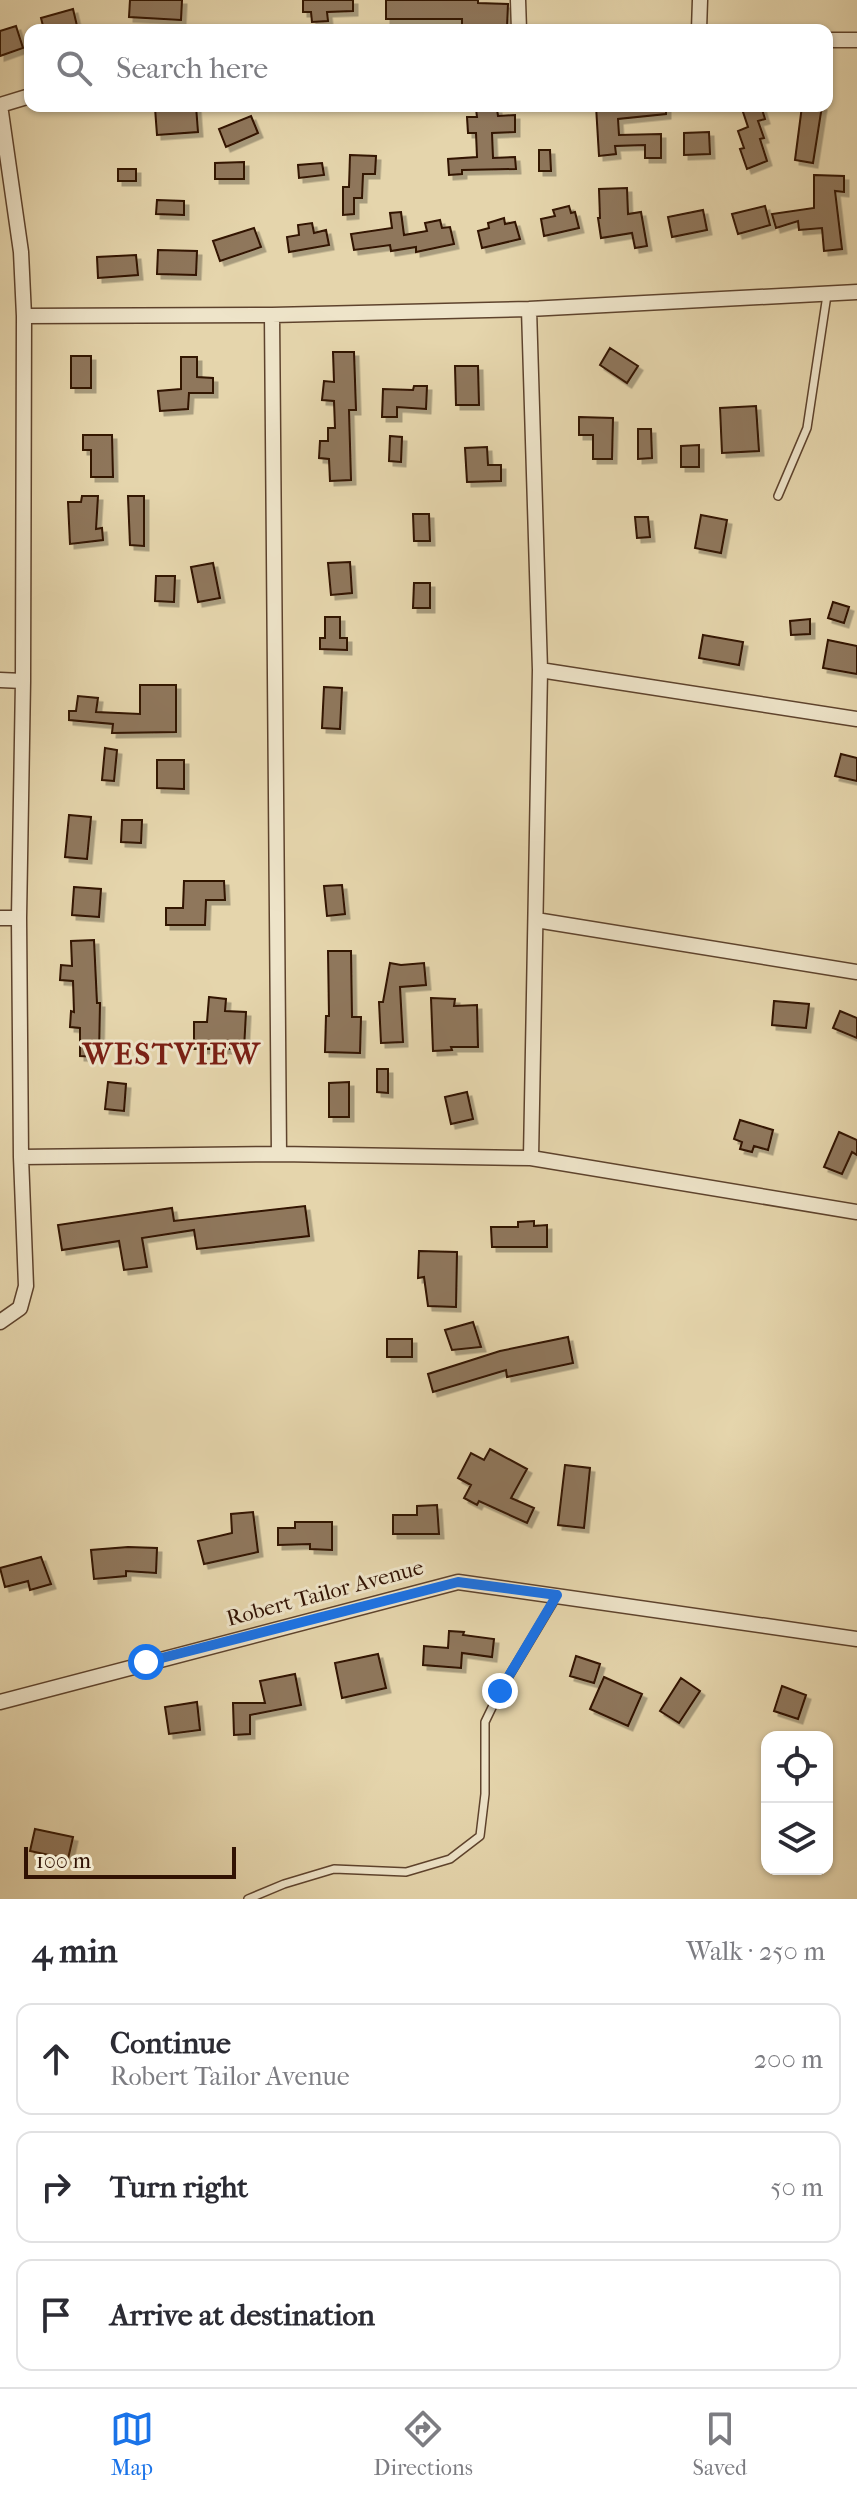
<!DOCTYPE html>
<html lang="en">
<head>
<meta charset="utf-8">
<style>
  body { margin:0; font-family:"IM FELL French Canon",serif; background:#f2f2f3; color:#2b2b33 }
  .controls { position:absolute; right:24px; bottom:24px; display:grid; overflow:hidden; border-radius:16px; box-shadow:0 2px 6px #0004 }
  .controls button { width:72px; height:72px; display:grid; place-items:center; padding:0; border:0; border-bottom:2px solid #e1e1e2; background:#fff; color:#2b2b33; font:40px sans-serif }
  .scale { position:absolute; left:24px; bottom:20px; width:212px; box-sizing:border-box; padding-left:8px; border:4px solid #311203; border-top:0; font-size:22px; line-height:28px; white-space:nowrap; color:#311203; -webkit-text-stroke:6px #eee4c9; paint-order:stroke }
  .stop { position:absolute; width:24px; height:24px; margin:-18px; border:6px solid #1a73e8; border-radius:50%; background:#fff }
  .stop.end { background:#1a73e8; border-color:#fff; box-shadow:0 2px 8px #0008 }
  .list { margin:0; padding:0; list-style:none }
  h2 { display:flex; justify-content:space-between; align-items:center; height:104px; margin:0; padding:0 32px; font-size:34px }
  h2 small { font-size:26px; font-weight:400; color:#7c7c81 }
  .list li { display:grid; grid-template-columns:52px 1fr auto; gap:24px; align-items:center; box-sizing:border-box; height:112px; margin:0 16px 16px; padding:0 16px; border:2px solid #e1e1e2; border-radius:16px }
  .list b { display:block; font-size:30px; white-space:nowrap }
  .list p { margin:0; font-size:26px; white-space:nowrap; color:#7c7c81 }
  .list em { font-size:26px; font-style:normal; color:#7c7c81 }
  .icon { flex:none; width:44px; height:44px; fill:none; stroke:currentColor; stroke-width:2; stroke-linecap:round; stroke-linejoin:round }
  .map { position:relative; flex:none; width:857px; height:1899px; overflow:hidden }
  .search { position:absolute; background:#fff; box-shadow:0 2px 6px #0004; left:24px; right:24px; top:24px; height:88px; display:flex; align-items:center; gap:20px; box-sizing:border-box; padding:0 28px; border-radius:16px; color:#7c7c81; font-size:30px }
  .sheet { height:488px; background:#fff }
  nav { display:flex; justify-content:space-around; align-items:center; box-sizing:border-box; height:112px; border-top:2px solid #e1e1e2; background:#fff; font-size:22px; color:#7c7c81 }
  nav a { display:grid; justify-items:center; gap:4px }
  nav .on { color:#1a73e8 }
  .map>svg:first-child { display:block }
  .building { fill:#8f775b; stroke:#311203; stroke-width:2; filter:url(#shadow) }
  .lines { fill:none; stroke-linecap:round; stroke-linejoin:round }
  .service-casing { stroke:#5e432d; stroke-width:10 }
  .minor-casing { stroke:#5e432d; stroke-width:17 }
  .service { stroke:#eee4c9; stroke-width:7 }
  .minor { stroke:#eee4c9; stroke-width:14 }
  .route { stroke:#1a73e8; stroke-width:10 }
  .labels { text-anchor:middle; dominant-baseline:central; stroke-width:6; stroke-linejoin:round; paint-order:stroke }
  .street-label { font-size:22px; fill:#311203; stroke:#eee4c9 }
  .district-label { font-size:30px; font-weight:bold; letter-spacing:2px; fill:#7a1f14; stroke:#eee4c9 }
</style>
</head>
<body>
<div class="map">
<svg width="857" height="1899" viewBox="0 0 857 1899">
  <defs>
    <filter id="shadow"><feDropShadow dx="4.5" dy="4.5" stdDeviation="0" flood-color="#0004"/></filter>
  </defs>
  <rect width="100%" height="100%" fill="#e5d5ac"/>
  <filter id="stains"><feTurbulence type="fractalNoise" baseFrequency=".0025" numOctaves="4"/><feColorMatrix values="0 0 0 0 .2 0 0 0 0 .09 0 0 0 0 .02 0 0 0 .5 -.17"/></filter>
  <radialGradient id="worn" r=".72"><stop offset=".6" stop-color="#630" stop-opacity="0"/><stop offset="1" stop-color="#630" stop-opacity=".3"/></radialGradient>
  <!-- building -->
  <path class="building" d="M130 0H182L181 20 129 17Z
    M303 0H353V11L327 12 328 21 312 22 311 12H303Z
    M386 0H478V3L508 4 507 27 462 25V19H386Z
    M73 9 78 30H44L41 18Z
    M16 26 23 48 0 56V31Z
    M196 106 198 132 157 135 155 108Z
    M596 106H666V114L618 119 619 135 661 134V158H645V145L615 146 616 154 599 156Z
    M741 106H761L765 119 758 121 764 138 760 139 767 161 747 169 740 149 744 148 738 131 748 127Z
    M802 106H822L813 163 795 160Z
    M476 109H497L498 116 515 115V132L492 133 493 158 515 157 516 169 462 170V174L449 175 448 159 477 157 476 133H468L467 117H477Z
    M251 116 258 133 226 147 219 129Z
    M709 132 710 154 684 155V133Z
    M539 150H550L551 171H539Z
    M350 155 376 156 375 174H363L362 198H354V214L343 215V187H349Z
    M244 162V179H215V163Z
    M322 163 324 175 299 178 298 165Z
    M118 169H136V181H118Z
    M814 175 844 176V192L835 191 842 249 824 251 822 228 799 230 798 221 776 228 772 214 814 208Z
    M627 188 628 214 641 212 647 246 635 248 632 233 601 238 598 218H600L599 189Z
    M157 200 184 201V215L156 214Z
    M569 206 571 213 575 212 579 228 544 236 541 219 555 216 553 210Z
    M765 206 770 225 738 234 732 214Z
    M703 210 707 230 672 237 668 217Z
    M401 212 404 235 427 231 425 223 440 220 442 228 450 227 454 244 416 252V247L391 251 390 245 354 250 351 234 392 228 390 213Z
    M504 218 505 224 515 222 520 239 482 248 478 231 489 228 488 223Z
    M312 223 314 233 326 230 329 245 289 252 287 237 299 235 298 225Z
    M254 228 261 247 220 261 213 241Z
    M158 250 197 251 196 275 157 274Z
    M136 255 138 275 98 278 97 257Z
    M610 348 638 366 627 383 600 365Z
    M333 352H354L356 410H349L351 480 330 481 329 459 319 458 320 441H328V428H335L334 401 322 400 324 381 334 382Z
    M71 356H91V388H71Z
    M181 357H197V377L213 378V393H189L188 409 160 411 158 391 181 389Z
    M455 366H478L479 405H456Z
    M414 386H427L426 409 397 407V417H382L383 389 413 390Z
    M756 406 759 451 722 453 720 408Z
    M579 417 613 418 612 459H593V435H579Z
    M638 429H651L652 458 638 459Z
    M83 435H112L113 477H91V450H83Z
    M390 436 402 437 401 462 389 461Z
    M699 445V467H681V446Z
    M487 447 488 465H501V481L467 482 465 448Z
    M82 496H98L96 529 102 528 103 540 70 544 68 502H81Z
    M128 496H144V546L130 545Z
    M413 514H429L430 541H414Z
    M701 515 727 520 721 553 695 548Z
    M635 517H648L650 537 637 538Z
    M350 562 352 593 331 595 328 563Z
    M213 563 220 598 198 602 191 567Z
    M156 576H175L174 602 155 601Z
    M414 583H430V608H413Z
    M833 602 849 607 844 623 828 618Z
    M325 617H340V638H347V650L320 649V638H325Z
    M810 619V634L791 635 790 621Z
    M703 635 743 642 739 665 699 658Z
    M828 640 857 646V674L823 668Z
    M140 685H176V732L112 733 113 724 69 720V711H76L78 696 98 698 96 712 140 714Z
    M324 687 342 688 340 729 322 728Z
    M105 748 117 750 114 781 102 780Z
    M841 754 857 758V781L835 776Z
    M157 760H184V789L157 788Z
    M69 815 91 817 87 859 65 857Z
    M122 820H142L141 843 121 842Z
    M184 881H224L225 900H206L205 925H166V908H183Z
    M342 885 345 914 327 916 324 886Z
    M74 887 101 889 99 917 72 915Z
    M94 940 97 1003H100L99 1057 80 1056V1028L70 1027 71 1011 74 1012 73 981 60 980 61 965 72 966 71 941Z
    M328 951H351L352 1017H361L360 1053 325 1052 326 1016H329Z
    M390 963 401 965 424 963 426 985 400 987 403 1042 381 1043 379 1002H383Z
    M209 997 226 999 225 1011 246 1012 244 1049H194V1022H207Z
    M431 998 455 999 454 1006 477 1005 478 1047H451L452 1050 433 1051Z
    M774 1001 809 1004 806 1028 772 1025Z
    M840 1011 857 1018V1038L833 1028Z
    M377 1069H388V1093L377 1092Z
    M108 1082 126 1084 124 1111 105 1109Z
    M349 1082V1117H329V1083Z
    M467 1092 473 1119 451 1124 445 1097Z
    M740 1120 773 1130 768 1150 754 1146 752 1152 740 1149 742 1142 734 1139Z
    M839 1132 857 1140V1155L852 1152 842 1174 824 1167Z
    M305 1206 309 1236 197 1249 194 1230 142 1238 147 1267 124 1270 119 1241 62 1250 58 1225 172 1208 174 1221Z
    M534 1221V1226L547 1225V1247H492L491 1227H518V1222Z
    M419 1251 457 1252 456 1307 428 1306 424 1277 418 1278Z
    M473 1322 481 1347 452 1350 445 1330Z
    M568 1337 573 1363 507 1377 506 1370 433 1392 428 1374 500 1351Z
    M387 1339H412V1357H387Z
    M490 1449 527 1469 511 1498 534 1508 527 1523 479 1501 477 1505 464 1498 471 1485 458 1478 471 1453 484 1460Z
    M565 1465 590 1468 584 1528 558 1525Z
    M437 1505 439 1534H393V1515H417V1506Z
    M253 1512 258 1552 204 1564 198 1541 232 1533 231 1514Z
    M295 1522H332V1550L310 1549V1544L278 1545V1528H295Z
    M128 1547 157 1548 156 1573 126 1571V1576L94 1579 91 1550Z
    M41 1557 51 1584 30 1590 28 1581 5 1587 0 1568Z
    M449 1631 464 1632 463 1635 494 1639 492 1657 462 1653 461 1668 423 1665 424 1646 448 1648Z
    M378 1654 386 1688 342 1698 335 1663Z
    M576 1656 600 1664 594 1683 570 1676Z
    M295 1674 301 1705 250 1715V1734L234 1735 233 1703H265L260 1681Z
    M604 1677 642 1694 628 1726 590 1709Z
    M681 1678 700 1691 679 1723 660 1711Z
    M782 1686 806 1695 798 1719 774 1711Z
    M197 1702 200 1730 169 1734 165 1707Z
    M35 1829 73 1837 68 1859 30 1851Z"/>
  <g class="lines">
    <!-- service casing -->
    <g class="service-casing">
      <path id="service" d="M778 496 807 428 827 295
        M248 1899 284 1884 334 1869 406 1872 450 1859 480 1836 485 1794V1722L500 1691 557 1596"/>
    </g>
    <!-- minor casing -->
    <g class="minor-casing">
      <path id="minor" d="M518 0 519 30
        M699 30 700 0
        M827 40H857
        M0 105 30 96
        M529 309 540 670 531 1158
        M272 315 279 1154
        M24 316 272 315 529 309 857 292
        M540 670 857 719
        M0 680 23 681
        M0 918H19
        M536 920 857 972
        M21 1157 279 1154 531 1158 857 1212
        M0 1322 20 1308 26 1286 21 1157 19 918 23 681 24 316 21 252 0 105
        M0 1702 458 1582 857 1639"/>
    </g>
    <!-- service -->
    <use href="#service" class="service"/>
    <!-- minor -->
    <use href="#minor" class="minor"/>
  </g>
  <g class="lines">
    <!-- route -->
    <path class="route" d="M146 1662 458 1582 557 1595 500 1691"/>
  </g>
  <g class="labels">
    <!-- street labels -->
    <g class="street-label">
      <text transform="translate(325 1593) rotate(-15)">Robert Tailor Avenue</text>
    </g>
    <!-- district labels -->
    <g class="district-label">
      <text x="172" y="1054">WESTVIEW</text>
    </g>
  </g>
  <rect width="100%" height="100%" filter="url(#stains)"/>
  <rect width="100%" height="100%" fill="url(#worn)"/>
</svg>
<div class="controls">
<button><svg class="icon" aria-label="locate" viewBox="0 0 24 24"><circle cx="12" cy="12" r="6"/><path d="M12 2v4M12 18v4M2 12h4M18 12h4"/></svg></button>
<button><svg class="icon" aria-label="layers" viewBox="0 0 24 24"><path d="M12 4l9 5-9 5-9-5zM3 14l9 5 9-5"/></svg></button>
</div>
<div class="scale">100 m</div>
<div class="stop" style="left:146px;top:1662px"></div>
<div class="stop end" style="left:500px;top:1691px"></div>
<div class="search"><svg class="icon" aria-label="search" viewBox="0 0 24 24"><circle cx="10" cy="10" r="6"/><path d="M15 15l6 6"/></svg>Search here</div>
</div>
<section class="sheet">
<h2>4 min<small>Walk · 250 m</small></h2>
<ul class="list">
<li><svg class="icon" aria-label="ahead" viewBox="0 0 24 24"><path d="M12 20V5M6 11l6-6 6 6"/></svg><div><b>Continue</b><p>Robert Tailor Avenue</p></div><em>200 m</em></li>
<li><svg class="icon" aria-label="right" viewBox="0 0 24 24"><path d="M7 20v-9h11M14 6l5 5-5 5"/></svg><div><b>Turn right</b></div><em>50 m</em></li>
<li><svg class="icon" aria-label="arrive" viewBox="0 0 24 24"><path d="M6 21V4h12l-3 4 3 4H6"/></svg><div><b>Arrive at destination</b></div></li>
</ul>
</section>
<nav>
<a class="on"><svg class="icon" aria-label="map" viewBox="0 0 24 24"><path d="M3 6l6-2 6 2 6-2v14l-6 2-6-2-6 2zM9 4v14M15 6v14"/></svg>Map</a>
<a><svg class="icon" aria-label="directions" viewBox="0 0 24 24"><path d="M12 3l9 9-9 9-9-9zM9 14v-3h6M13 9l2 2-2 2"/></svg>Directions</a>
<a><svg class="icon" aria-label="saved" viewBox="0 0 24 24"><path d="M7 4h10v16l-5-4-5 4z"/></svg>Saved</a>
</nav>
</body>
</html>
